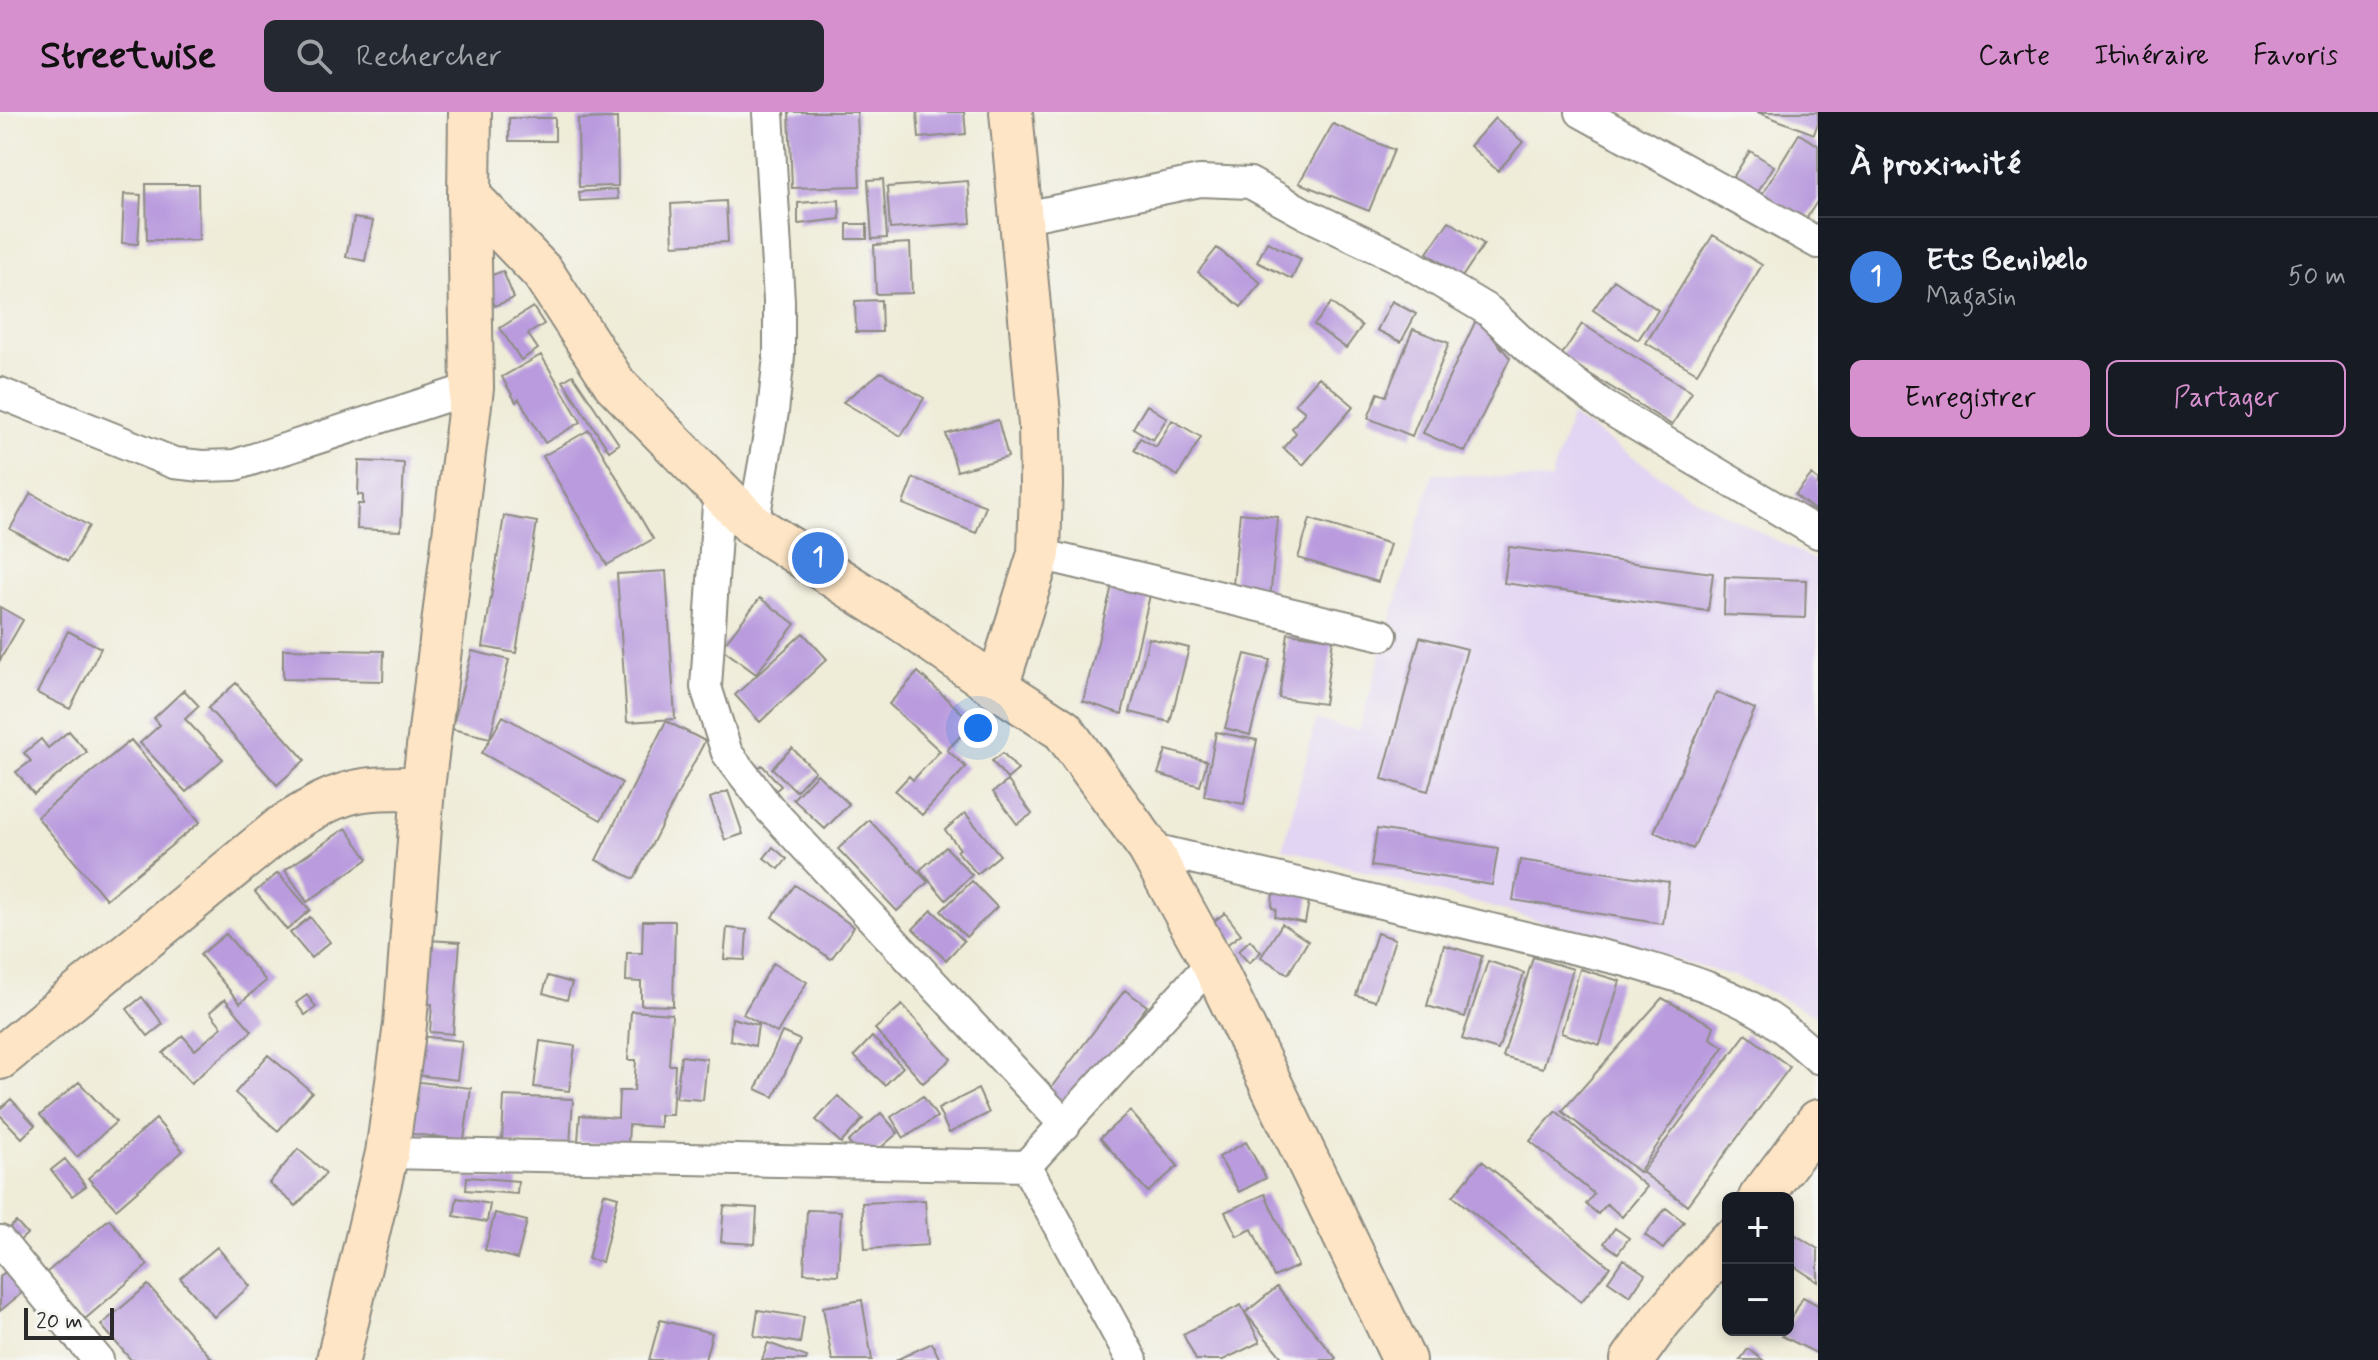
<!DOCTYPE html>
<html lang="fr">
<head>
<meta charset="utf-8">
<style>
  body { margin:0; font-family:Mynerve,sans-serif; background:#242831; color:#f1f3f6 }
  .controls { position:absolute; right:24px; bottom:24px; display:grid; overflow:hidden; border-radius:12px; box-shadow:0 4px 12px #0003 }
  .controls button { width:72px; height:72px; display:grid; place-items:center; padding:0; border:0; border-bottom:2px solid #363941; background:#171b24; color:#f1f3f6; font:40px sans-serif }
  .scale { position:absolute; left:24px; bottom:20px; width:90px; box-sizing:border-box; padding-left:8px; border:4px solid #2b2b2b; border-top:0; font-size:22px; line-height:28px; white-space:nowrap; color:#2b2b2b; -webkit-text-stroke:6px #f6f6f2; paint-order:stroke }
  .you { position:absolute; left:978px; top:616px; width:28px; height:28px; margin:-20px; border:6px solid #fff; border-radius:50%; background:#1a73e8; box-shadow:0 0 0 12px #1a73e833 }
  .badge { display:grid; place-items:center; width:52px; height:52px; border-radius:50%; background:#d690ce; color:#fff; font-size:26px; font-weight:700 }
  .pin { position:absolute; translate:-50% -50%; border:4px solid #fff; box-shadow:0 2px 8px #0006 }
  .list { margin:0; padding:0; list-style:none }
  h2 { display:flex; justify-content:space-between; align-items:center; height:104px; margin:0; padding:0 32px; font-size:34px }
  h2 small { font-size:26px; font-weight:400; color:#9ea1a6 }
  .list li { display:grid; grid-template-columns:52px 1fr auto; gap:24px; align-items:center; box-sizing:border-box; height:120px; padding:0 32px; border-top:2px solid #363941 }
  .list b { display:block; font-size:30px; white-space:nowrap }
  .list p { margin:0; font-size:26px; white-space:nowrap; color:#9ea1a6 }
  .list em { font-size:26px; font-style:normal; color:#9ea1a6 }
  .actions { display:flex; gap:16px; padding:24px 32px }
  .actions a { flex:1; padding:18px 0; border:2px solid #d690ce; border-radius:12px; text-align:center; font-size:28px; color:#d690ce }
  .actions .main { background:#d690ce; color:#111 }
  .icon { flex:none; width:44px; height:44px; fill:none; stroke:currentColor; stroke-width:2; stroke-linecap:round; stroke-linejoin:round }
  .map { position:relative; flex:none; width:1818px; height:1248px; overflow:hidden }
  header { display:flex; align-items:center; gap:48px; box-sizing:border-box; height:112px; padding:0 40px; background:#d690ce; color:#111 }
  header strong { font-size:38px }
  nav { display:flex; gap:44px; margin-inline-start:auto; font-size:28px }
  .search { width:560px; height:72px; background:#242831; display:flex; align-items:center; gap:20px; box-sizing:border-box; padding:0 28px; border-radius:12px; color:#9ea1a6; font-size:30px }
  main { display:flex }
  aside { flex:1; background:#171b24 }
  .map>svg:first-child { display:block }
  .built { fill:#e2d4f3 }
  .building { fill:#ba9cde }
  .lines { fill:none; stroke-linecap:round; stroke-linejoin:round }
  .street-casing { stroke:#8d8c82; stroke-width:34 }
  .secondary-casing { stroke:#8d8c82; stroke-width:46 }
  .street { stroke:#fff; stroke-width:30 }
  .secondary { stroke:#fee5c5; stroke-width:42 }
</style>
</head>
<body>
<header>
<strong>Streetwise</strong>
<div class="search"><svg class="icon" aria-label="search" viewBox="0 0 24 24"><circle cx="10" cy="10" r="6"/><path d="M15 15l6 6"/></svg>Rechercher</div>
<nav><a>Carte</a><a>Itinéraire</a><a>Favoris</a></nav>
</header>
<main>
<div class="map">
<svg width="1818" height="1248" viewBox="0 0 1818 1248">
  <rect width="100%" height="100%" fill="#f6f6f2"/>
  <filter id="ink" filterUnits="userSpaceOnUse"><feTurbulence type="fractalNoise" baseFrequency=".0125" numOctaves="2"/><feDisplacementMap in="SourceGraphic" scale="16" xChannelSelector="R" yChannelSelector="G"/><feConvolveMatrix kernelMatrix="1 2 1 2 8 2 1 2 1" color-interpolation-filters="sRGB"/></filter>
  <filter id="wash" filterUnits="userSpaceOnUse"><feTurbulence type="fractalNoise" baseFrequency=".006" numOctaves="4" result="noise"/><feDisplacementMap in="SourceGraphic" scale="32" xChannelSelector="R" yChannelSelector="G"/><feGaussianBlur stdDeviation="1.8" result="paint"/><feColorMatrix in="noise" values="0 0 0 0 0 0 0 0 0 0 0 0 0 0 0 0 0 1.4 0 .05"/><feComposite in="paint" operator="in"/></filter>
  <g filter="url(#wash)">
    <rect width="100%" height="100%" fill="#efecd8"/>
    <!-- built -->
    <path class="built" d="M1571 304 1691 384 1818 450V904L1737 865 1283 736 1316 608 1359 618 1433 361 1550 368Z"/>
    <g id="blocks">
      <!-- building -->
      <path class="building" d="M789 0H857L860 74 792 76Z
        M917 0H964L966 22 919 26Z
        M1757 0H1818V11L1814 22Z
        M509 6H555V29H509Z
        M617 6 618 74 579 75 578 7Z
        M1495 6 1523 30 1498 59 1470 34Z
        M1333 12 1394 38 1369 99 1299 71Z
        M1799 22 1818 33V88L1806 107 1789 97 1784 105 1758 89Z
        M1750 39 1774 54 1755 85 1730 70Z
        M883 67 887 126 872 127 868 68Z
        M968 69 971 111 890 117 887 75Z
        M146 72H198L199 128H147Z
        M617 77 618 87 580 89 579 80Z
        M124 82 141 83 138 132 122 131Z
        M839 88 840 107 798 112V91Z
        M726 89 728 130 673 133 671 92Z
        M354 106 373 109 365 149 346 145Z
        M1449 109 1484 132 1462 165 1427 141Z
        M847 112H867V127H847Z
        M1713 123 1762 153 1697 261 1646 231Z
        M1267 130 1301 147 1292 167 1257 150Z
        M910 131 912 181 876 182 874 133Z
        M1217 136 1261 171 1241 195 1198 160Z
        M503 159 514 186 495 194 484 166Z
        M1614 168 1658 198 1638 228 1593 198Z
        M881 188 882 220H856L855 189Z
        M1392 189 1416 202 1401 230 1377 218Z
        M1331 191 1362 214 1346 236 1314 213Z
        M533 195 544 212 528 222 538 237 521 248 500 216Z
        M1477 206 1510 246 1465 340 1423 321Z
        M1582 212 1692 280 1672 313 1561 244Z
        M1413 217 1449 231 1412 324 1368 306 1378 281 1386 284Z
        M541 243 581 310 545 331 519 287 516 290 502 265Z
        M881 260 924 286 901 324 843 290Z
        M573 263 619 332 609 339 563 269Z
        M1319 265 1354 294 1303 353 1283 336 1296 321 1292 316 1305 300 1295 292Z
        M1147 293 1167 306 1153 328 1133 316Z
        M998 308 1008 345 957 359 946 322Z
        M1172 308 1201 325 1178 364 1134 338 1140 326 1156 335Z
        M589 318 653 427 607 453 543 344Z
        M359 349 404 351 401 419 357 417 358 392H363V383H358Z
        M1811 363 1818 368V401L1795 383Z
        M913 366 986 394 976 421 903 392Z
        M31 381 89 414 68 449 10 417Z
        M1240 401 1278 405 1270 487 1232 483Z
        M504 404 537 410 516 541 483 535Z
        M1310 407 1390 432 1378 470 1298 446Z
        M1509 435 1713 461 1708 499 1504 471Z
        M666 459 675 607 627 610 617 462Z
        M1725 465 1806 468 1805 506 1724 503Z
        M1112 474 1150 483 1122 602 1083 589Z
        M760 486 795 512 756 562 721 536Z
        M0 495 23 508 0 548Z
        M68 519 101 536 70 597 37 581Z
        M803 521 827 547 760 610 735 583Z
        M1288 521 1333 527 1324 592 1279 586Z
        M1420 525 1467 537 1428 679 1382 667Z
        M1149 526 1189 536 1170 610 1130 600Z
        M283 537 384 539 383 569 283 567Z
        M472 539 509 548 490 626 452 617Z
        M1245 542 1270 548 1250 623 1225 616Z
        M918 560 973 611 947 638 966 655 922 703 895 679 909 664 913 668 940 639 889 592Z
        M236 571 305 648 277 673 208 596Z
        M184 578 199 594 185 607 223 647 186 680 140 631 160 613 154 606Z
        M1716 580 1755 597 1693 737 1654 720Z
        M503 604 622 671 601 708 482 641Z
        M666 609 705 629 634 767 596 748Z
        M69 619 87 640 34 682 16 660 31 649 24 641 41 627 48 636Z
        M1216 620 1257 628 1244 692 1204 684Z
        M131 628 200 710 106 787 37 705Z
        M792 636 815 659 796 679 772 656Z
        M1166 638 1207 649 1200 674 1158 662Z
        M1003 641 1018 658 1007 667 992 649Z
        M762 653 781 674 768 685 753 661Z
        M817 662 849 692 825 717 793 687Z
        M1008 669 1032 702 1017 712 993 680Z
        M728 679 743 722 725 728 710 686Z
        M965 701 1000 743 977 762 957 739 960 737 945 718Z
        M869 708 928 770 897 799 838 737Z
        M346 716 368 747 307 790 285 758Z
        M1377 717 1498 736 1492 773 1371 754Z
        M773 735 787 747 779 757 764 746Z
        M946 735 972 763 946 788 920 758Z
        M1520 748 1669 770 1663 812 1513 788Z
        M278 761 310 798 287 818 255 780Z
        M972 769 997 795 966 825 941 799Z
        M795 773 854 815 831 847 772 805Z
        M1273 777 1310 783 1305 811 1275 805 1276 797 1272 796Z
        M932 798 964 829 946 848 913 817Z
        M1225 801 1241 822 1218 839 1202 818Z
        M310 805 330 830 311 846 290 821Z
        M643 809H675L673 894 641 893V870L626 869 627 841H642Z
        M1282 812 1308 829 1288 862 1261 845Z
        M727 816 747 818 745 848 724 847Z
        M1377 821 1395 827 1375 889 1356 883Z
        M226 822 266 869 240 891 200 843Z
        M428 828 460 830 453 922 430 920 432 892H423Z
        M1250 828 1261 840 1249 851 1238 839Z
        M1444 833 1482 844 1465 905 1427 894Z
        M1533 845 1573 857 1543 956 1503 945Z
        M1488 849 1524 861 1498 938 1462 927Z
        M773 851 807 870 777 921 743 902Z
        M1580 857 1620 869 1600 933 1561 921Z
        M548 864 572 871 567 888 543 881Z
        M1125 878 1147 894 1068 998 1047 981Z
        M307 883 316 895 305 903 296 891Z
        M142 885 163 912 148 924 127 897Z
        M1662 886 1714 914 1710 926 1724 935 1639 1060 1562 999Z
        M225 887 252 919 191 971 163 941 183 924 195 938 222 915 210 900Z
        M902 893 951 947 923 971 875 917Z
        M631 899 672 902 669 953H675L672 1003H660V1015L629 1013 628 1032 578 1029 580 1003 618 1006 619 979H634L636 948H628Z
        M732 906 758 913 755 934 730 928Z
        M782 920 800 928 774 985 756 977Z
        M1746 922 1790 955 1687 1093 1642 1060Z
        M420 924 462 929 457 968 416 963Z
        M872 925 903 955 885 973 854 944Z
        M540 929 575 934 569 979 534 975Z
        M268 943 312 980 278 1019 235 981Z
        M681 944 707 947 703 988 676 986Z
        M403 968 471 976 464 1028 396 1020Z
        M79 970 116 1010 77 1045 40 1003Z
        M978 977 989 1001 949 1021 938 997Z
        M504 984 573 987 570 1033 502 1030Z
        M838 984 863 1007 841 1031 816 1008Z
        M923 984 937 1005 904 1026 891 1005Z
        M11 987 35 1013 22 1026 0 1003V997Z
        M1130 999 1178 1054 1148 1080 1100 1026Z
        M1556 999 1647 1075 1622 1105 1607 1092 1598 1102 1586 1092 1594 1082 1530 1029Z
        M881 1001 898 1021 865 1049 848 1030Z
        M156 1007 183 1039 116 1097 88 1066Z
        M1246 1030 1266 1066 1239 1080 1219 1045Z
        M298 1037 326 1061 296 1094 269 1071Z
        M65 1047 86 1074 72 1084 51 1058Z
        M1482 1049 1610 1155 1581 1190 1453 1084Z
        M467 1065 518 1069 517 1082 466 1078Z
        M604 1081 618 1085 602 1150 588 1147Z
        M1265 1082 1298 1154 1274 1165 1252 1117 1237 1124 1225 1100Z
        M457 1086 490 1092 487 1110 454 1104Z
        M925 1088 928 1133 865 1137 862 1091Z
        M724 1094 757 1096 755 1132 721 1130Z
        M1666 1096 1684 1110 1663 1137 1645 1123Z
        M807 1098 841 1099 838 1163 804 1161Z
        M495 1101 527 1109 517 1147 485 1138Z
        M109 1107 148 1153 85 1207 46 1161Z
        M16 1110 27 1122 14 1134 3 1122Z
        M1615 1116 1629 1126 1618 1141 1604 1131Z
        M1791 1120 1818 1137V1170L1788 1150V1125Z
        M217 1135 250 1174 214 1205 180 1166Z
        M1623 1147 1645 1162 1630 1184 1608 1169Z
        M5 1160 23 1180 0 1199V1165Z
        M148 1173 213 1248H131L101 1213Z
        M1277 1175 1336 1246 1334 1248H1284L1245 1201Z
        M1803 1185 1818 1193V1242L1782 1224 1786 1218H1788V1213Z
        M862 1188 872 1248H832L823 1195Z
        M1241 1193 1260 1230 1223 1248H1196L1183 1222Z
        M758 1198 804 1205 800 1231 754 1224Z
        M660 1208 712 1221 705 1248H649Z
        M768 1231 807 1245 806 1248H762Z
        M932 1231 940 1248H896Z
        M1748 1237 1763 1248H1740Z"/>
    </g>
  </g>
  <g filter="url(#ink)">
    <use href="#blocks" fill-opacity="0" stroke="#8d8c82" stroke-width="2"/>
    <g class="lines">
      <!-- street casing -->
      <g class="street-casing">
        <path id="street" d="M1581 0 1818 131
          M1020 106 1200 69 1250 71 1306 102 1405 149 1489 199 1532 239 1604 294 1818 421
          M0 281 174 351 202 354 235 353 472 276
          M719 377 706 575 727 641 769 696 1065 1013
          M753 413 773 300 779 244V189L768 0
          M1039 442 1382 523
          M1149 736 1626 849C1676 864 1732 879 1775 910 1790 921 1804 934 1818 946
          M387 1041 1026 1054 1212 850
          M1026 1054 1132 1248
          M0 1129 98 1248"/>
      </g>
      <!-- secondary casing -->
      <g class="secondary-casing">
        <path id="secondary" d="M470 0 469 84 543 161 615 272 753 413 899 506 997 575 1063 618 1149 736 1212 850 1404 1248
          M997 575 1039 442 1041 373 1040 313 1011 0
          M0 946 282 715C308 699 334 682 364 678 383 675 404 676 423 676
          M1760 1086 1818 1009
          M338 1248 387 1041 405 913 423 676 472 276 469 84
          M1632 1248 1660 1209 1728 1130"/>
      </g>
      <!-- street -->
      <use href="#street" class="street"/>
      <!-- secondary -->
      <use href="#secondary" class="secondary"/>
    </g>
  </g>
</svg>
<div class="controls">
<button>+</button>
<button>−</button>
</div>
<div class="scale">20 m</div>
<div class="you"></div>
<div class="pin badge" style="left:818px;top:446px;background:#3f7fe0">1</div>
</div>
<aside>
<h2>À proximité<small></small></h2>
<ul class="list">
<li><span class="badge" style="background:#3f7fe0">1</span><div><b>Ets Benibelo</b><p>Magasin</p></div><em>50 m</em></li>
</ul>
<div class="actions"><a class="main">Enregistrer</a><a>Partager</a></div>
</aside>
</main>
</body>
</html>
